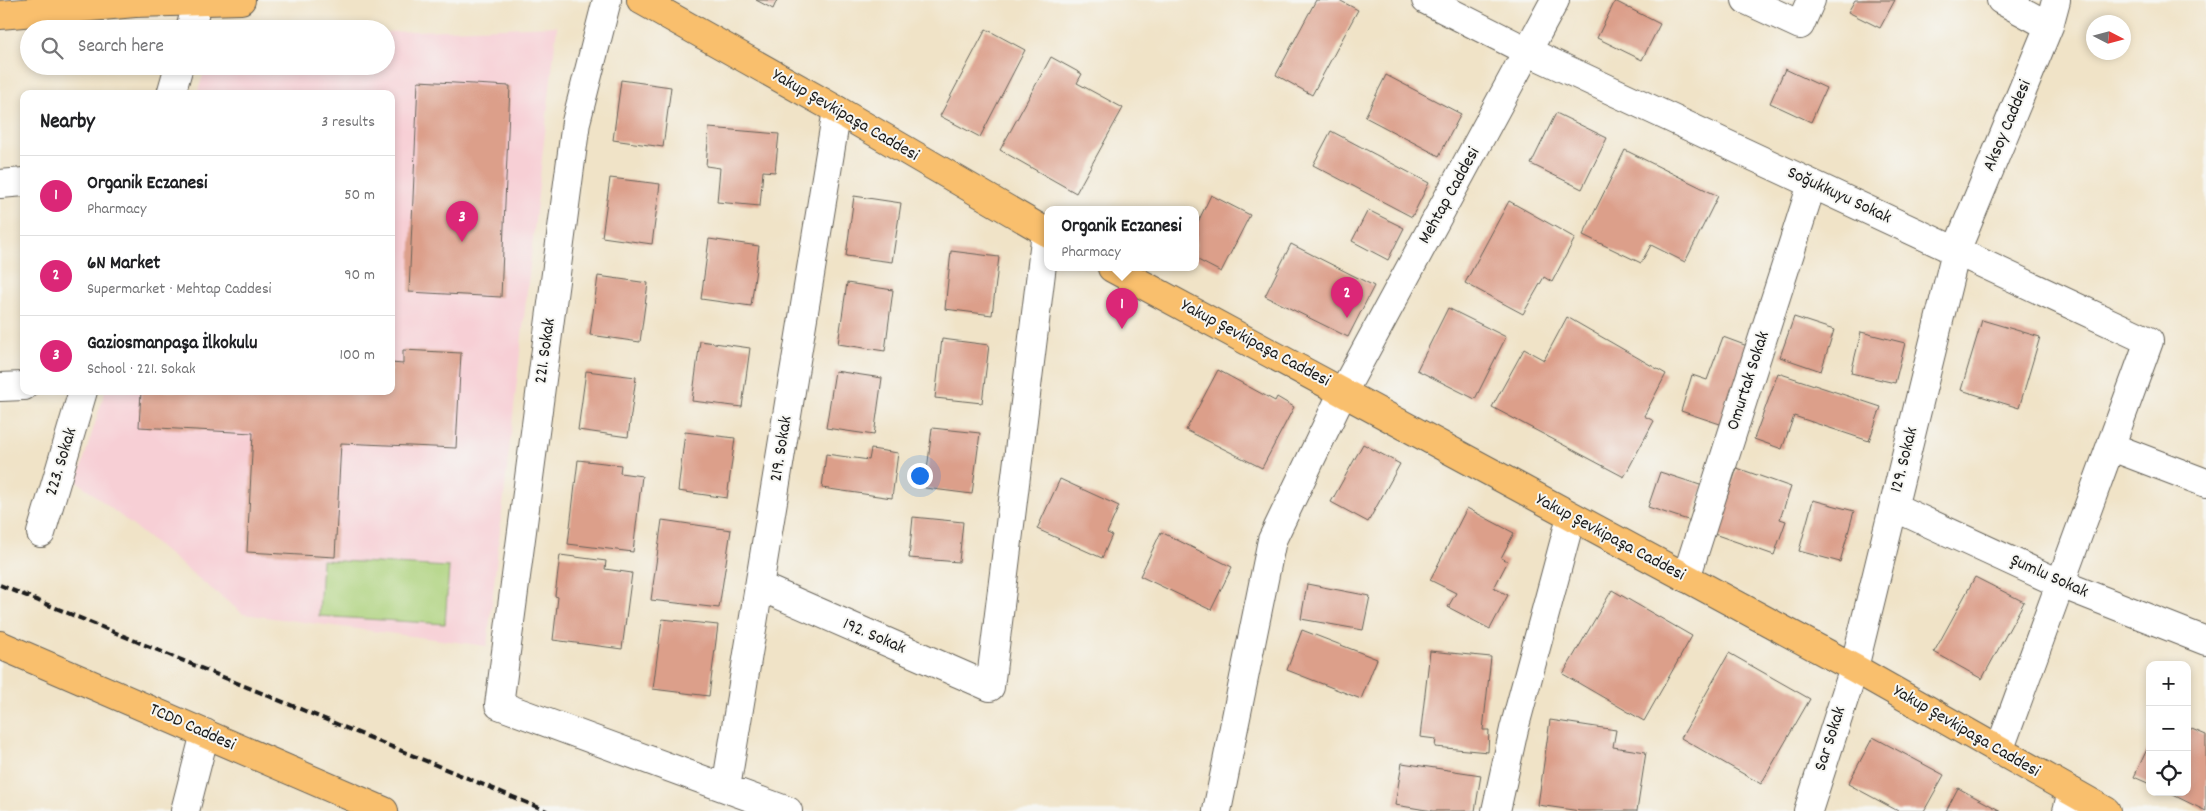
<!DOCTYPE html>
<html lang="en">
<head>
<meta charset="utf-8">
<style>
  body { margin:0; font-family:Dekko,sans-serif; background:#f6f6f6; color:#202124 }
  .controls { position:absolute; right:15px; bottom:15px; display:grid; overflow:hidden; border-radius:10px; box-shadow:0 2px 8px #0003 }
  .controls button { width:45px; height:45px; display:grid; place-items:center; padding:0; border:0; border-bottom:1px solid #e0e0e0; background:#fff; color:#202124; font:25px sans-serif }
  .compass { position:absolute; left:2086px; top:15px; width:45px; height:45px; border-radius:50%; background:#fff; box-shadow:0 2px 8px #0003; rotate:96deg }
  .you { position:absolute; left:919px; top:475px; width:18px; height:18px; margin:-12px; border:4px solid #fff; border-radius:50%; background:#1a73e8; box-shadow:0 0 0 8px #1a73e833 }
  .badge { display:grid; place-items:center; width:32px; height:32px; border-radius:50%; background:#db2777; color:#fff; font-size:16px; font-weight:700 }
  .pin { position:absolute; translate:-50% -41px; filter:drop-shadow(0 1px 2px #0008) }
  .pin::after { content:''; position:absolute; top:26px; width:18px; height:15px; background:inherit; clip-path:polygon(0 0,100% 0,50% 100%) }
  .popup { position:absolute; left:1044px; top:206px; width:155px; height:65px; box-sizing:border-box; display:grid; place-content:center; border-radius:10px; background:#fff; filter:drop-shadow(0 1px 4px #0005); font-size:16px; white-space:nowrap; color:#757577 }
  .popup b { font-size:19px; color:#202124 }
  .popup::after { content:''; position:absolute; left:50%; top:100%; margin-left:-10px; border:10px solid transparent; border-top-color:#fff }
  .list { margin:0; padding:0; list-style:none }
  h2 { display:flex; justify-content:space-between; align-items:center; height:65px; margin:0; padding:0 20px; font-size:21px }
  h2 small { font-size:16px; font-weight:400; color:#757577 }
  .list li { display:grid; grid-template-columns:32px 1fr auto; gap:15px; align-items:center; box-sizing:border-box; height:80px; padding:0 20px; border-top:1px solid #e0e0e0 }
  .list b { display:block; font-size:19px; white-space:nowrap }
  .list p { margin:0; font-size:16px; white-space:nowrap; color:#757577 }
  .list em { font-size:16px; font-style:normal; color:#757577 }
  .icon { flex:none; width:28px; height:28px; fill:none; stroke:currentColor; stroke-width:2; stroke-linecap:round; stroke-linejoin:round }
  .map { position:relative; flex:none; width:2206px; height:811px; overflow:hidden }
  .search { position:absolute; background:#fff; box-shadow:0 2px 8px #0003; left:20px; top:20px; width:375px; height:55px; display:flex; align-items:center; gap:12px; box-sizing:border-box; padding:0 18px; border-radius:28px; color:#757577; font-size:19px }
  .panel { position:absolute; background:#fff; box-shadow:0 2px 8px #0003; left:20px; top:90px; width:375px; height:305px; border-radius:10px }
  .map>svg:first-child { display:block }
  .built { fill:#f7cfd5 }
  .green { fill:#acd17a; stroke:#64764b }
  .building { fill:#dc9f8a }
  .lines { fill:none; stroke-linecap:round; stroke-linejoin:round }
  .minor-casing { stroke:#666258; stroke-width:30 }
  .major-casing { stroke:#666258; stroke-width:30 }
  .minor { stroke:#fff; stroke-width:28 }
  .major { stroke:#f9bf6d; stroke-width:28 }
  .rail { stroke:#1c1c1c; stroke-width:4; stroke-dasharray:8 4; stroke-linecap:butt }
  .labels { text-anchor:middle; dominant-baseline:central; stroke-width:4; stroke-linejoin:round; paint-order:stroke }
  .street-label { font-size:18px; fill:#1c1c1c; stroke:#f6f6f2 }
</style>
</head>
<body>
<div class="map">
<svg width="2206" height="811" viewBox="0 0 2206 811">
  <rect width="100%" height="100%" fill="#f6f6f2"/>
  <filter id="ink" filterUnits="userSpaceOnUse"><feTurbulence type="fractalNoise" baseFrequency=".02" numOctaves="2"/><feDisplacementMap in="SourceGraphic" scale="10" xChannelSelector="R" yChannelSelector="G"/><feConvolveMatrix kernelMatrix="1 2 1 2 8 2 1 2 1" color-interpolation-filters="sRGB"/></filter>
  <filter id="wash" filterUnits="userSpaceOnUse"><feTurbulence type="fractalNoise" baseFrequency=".0096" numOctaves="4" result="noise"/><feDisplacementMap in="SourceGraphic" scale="20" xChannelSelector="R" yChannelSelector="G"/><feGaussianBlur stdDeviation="1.12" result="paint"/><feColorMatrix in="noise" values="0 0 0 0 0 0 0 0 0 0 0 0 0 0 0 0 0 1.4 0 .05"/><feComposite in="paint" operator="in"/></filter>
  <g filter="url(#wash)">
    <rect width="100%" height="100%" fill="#f0e3c7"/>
    <!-- built -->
    <path class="built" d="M557 26 487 646 243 614 77 481 105 391H391V94H197L206 66H386V32Z"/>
    <!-- green -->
    <path class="green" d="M322 560 449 567 445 624 319 616Z"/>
    <g id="blocks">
      <!-- building -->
      <path class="building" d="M756 0H777L773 9Z
        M1316 0H1339L1358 10 1312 95 1276 75Z
        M1855 0H1895L1880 28 1848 12Z
        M1615 1 1660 24 1642 60 1597 38Z
        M986 29 1025 50 980 137 940 116Z
        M1051 57 1082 74 1077 83 1123 108 1076 193 1000 150Z
        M1785 69 1826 88 1811 122 1770 103Z
        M1386 75 1461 114 1439 156 1365 117Z
        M621 80 671 87 663 147 613 140Z
        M418 81 510 86 501 297 409 292Z
        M1556 113 1607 138 1582 189 1531 164Z
        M709 128 779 134 775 172 763 171 760 206 717 202 720 168 706 166Z
        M1331 131 1429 183 1412 217 1313 165Z
        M1625 150 1718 196 1685 262 1651 245 1641 263 1583 235Z
        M610 178 660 184 652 244 602 237Z
        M1211 195 1250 215 1221 272 1196 259V226Z
        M854 196 901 203 892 262 846 256Z
        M1509 201 1575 238 1552 282 1544 277 1523 314 1465 283Z
        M1368 210 1404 228 1388 260 1352 241Z
        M709 239 759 246 751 306 701 299Z
        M1291 244 1374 286 1348 337 1265 296Z
        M951 251 999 257 992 315 945 309Z
        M598 276 648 283 640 342 590 335Z
        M847 283 893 290 885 351 838 344Z
        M1448 308 1506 337 1475 399 1417 370Z
        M1567 317 1666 374 1644 416 1654 421 1624 477 1492 407 1524 349 1544 360Z
        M1794 317 1834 330 1821 371 1780 357Z
        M1982 320 2040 337 2019 408 1961 390Z
        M1861 332 1905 343 1895 383 1851 373Z
        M1723 337 1750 347 1723 425 1681 411 1692 375 1707 380Z
        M942 339 989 345 982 403 935 398Z
        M700 341 750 348 742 407 692 401Z
        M403 350 461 353 456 448 341 443 335 557 247 552 253 433 139 427 141 391H391V363L403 364Z
        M1218 370 1275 401 1277 397 1294 407 1262 468 1186 430Z
        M586 371 636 377 628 437 578 430Z
        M835 371 882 378 874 435 826 428Z
        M1778 373 1881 407 1869 441 1794 416 1782 449 1754 439Z
        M932 428 980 433 972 494 925 488Z
        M685 432 735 438 727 498 678 491Z
        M1363 444 1400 464 1368 522 1331 502Z
        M871 449 898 453 892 498 822 488 826 454 869 460Z
        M578 460 621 465 620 473 642 476 633 552 568 544Z
        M1737 468 1791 487 1780 519 1786 521 1774 555 1714 534Z
        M1660 472 1703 486 1691 521 1648 507Z
        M1060 479 1119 506 1107 533 1112 535 1102 558 1037 529Z
        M1813 500 1854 511 1840 562 1799 551Z
        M1467 508 1514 533 1501 558 1508 561 1494 588 1508 595 1490 629 1448 607 1456 593 1430 580Z
        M913 517 963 522 959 562 909 558Z
        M662 520 731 530 719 608 651 600Z
        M1161 532 1232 567 1211 610 1140 576Z
        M560 555 606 561 605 569 632 573 622 649 553 640 558 597 555 596Z
        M1975 577 2024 602 1982 679 1934 652Z
        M1307 584 1370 596 1363 630 1301 619Z
        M1612 590 1692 636 1644 721 1563 674Z
        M662 619 718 625 709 696 653 689Z
        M1302 630 1377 659 1361 699 1287 670Z
        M1430 651 1491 657 1483 730H1489L1488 752 1435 747 1436 739 1420 737Z
        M1729 653 1810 699 1761 784 1681 738Z
        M1550 720 1616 730 1613 747 1646 752 1637 811H1580L1538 805Z
        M2187 727 2206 735V811L2167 792H2187Z
        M1873 737 1944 775 1924 811H1898L1848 784Z
        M2150 743V784L2134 777Z
        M1402 763 1481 775 1475 811H1433L1395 805Z
        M1958 788 2001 811H1946Z"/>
    </g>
  </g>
  <g filter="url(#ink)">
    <use href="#blocks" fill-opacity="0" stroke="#666258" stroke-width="1"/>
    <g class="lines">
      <!-- minor casing -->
      <g class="minor-casing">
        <path id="minor" d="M607 0 576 122 499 705 788 811
          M1426 0 1529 52 2149 341 1999 751
          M1746 0 1800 25 1811 0
          M2001 0 2049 26
          M190 29 198 1
          M171 94 179 66
          M0 184 24 182
          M0 387 24 386
          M2112 447 2206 483
          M1894 507 2061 584 2206 641
          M41 533 83 391
          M1686 578 1812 184
          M759 586 990 687 1046 232
          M726 788 837 110
          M185 811 205 733
          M1217 811 1272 540 1343 392 1555 0
          M1496 811 1514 729 1571 517
          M1808 811 1854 668 1956 251 2049 26 2056 0
          M2067 811 2072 792"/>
      </g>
      <!-- major casing -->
      <g class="major-casing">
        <path id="major" d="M641 0 837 110 1048 233
          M0 15 135 3 241 0
          M1112 268 1854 668 2106 811
          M0 645 384 811"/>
      </g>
      <!-- minor -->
      <use href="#minor" class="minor"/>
      <!-- major -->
      <use href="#major" class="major"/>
      <!-- rail -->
      <path class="rail" d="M0 585 547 811"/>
    </g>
  </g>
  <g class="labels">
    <!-- street labels -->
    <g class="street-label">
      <text transform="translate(845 116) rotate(30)">Yakup Şevkipaşa Caddesi</text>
      <text transform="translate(2008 126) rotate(-67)">Aksoy Caddesi</text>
      <text transform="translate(1450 196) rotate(-61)">Mehtap Caddesi</text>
      <text transform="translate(1839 196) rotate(25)">Soğukkuyu Sokak</text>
      <text transform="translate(1255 344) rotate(28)">Yakup Şevkipaşa Caddesi</text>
      <text transform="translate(546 351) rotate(-82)">221. Sokak</text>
      <text transform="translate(1749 381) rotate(-72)">Omurtak Sokak</text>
      <text transform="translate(782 449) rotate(-81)">219. Sokak</text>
      <text transform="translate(1905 460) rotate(-76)">129. Sokak</text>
      <text transform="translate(62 462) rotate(-73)">223. Sokak</text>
      <text transform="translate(1610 538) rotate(28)">Yakup Şevkipaşa Caddesi</text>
      <text transform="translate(2049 577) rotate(24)">Şumlu Sokak</text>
      <text transform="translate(874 637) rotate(23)">192. Sokak</text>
      <text transform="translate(192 728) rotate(24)">TCDD Caddesi</text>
      <text transform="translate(1966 732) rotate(30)">Yakup Şevkipaşa Caddesi</text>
      <text transform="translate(1831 739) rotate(-72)">Sar Sokak</text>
    </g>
  </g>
</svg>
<div class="controls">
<button>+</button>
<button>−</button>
<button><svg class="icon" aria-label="locate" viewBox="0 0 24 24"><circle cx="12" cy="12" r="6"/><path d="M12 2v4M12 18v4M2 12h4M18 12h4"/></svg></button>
</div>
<svg class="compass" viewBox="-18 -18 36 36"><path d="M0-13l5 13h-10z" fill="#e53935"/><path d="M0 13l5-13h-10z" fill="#757577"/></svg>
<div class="you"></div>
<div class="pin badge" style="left:1122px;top:329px">1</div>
<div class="popup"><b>Organik Eczanesi</b>Pharmacy</div>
<div class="pin badge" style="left:1347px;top:318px">2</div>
<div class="pin badge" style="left:462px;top:242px">3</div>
<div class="search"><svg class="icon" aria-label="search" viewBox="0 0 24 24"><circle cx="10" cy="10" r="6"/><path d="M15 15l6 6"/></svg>Search here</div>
<section class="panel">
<h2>Nearby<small>3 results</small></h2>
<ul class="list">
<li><span class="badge">1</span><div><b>Organik Eczanesi</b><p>Pharmacy</p></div><em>50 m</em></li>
<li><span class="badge">2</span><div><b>6N Market</b><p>Supermarket · Mehtap Caddesi</p></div><em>90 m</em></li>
<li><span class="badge">3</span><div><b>Gaziosmanpaşa İlkokulu</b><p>School · 221. Sokak</p></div><em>100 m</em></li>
</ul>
</section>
</div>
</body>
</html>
